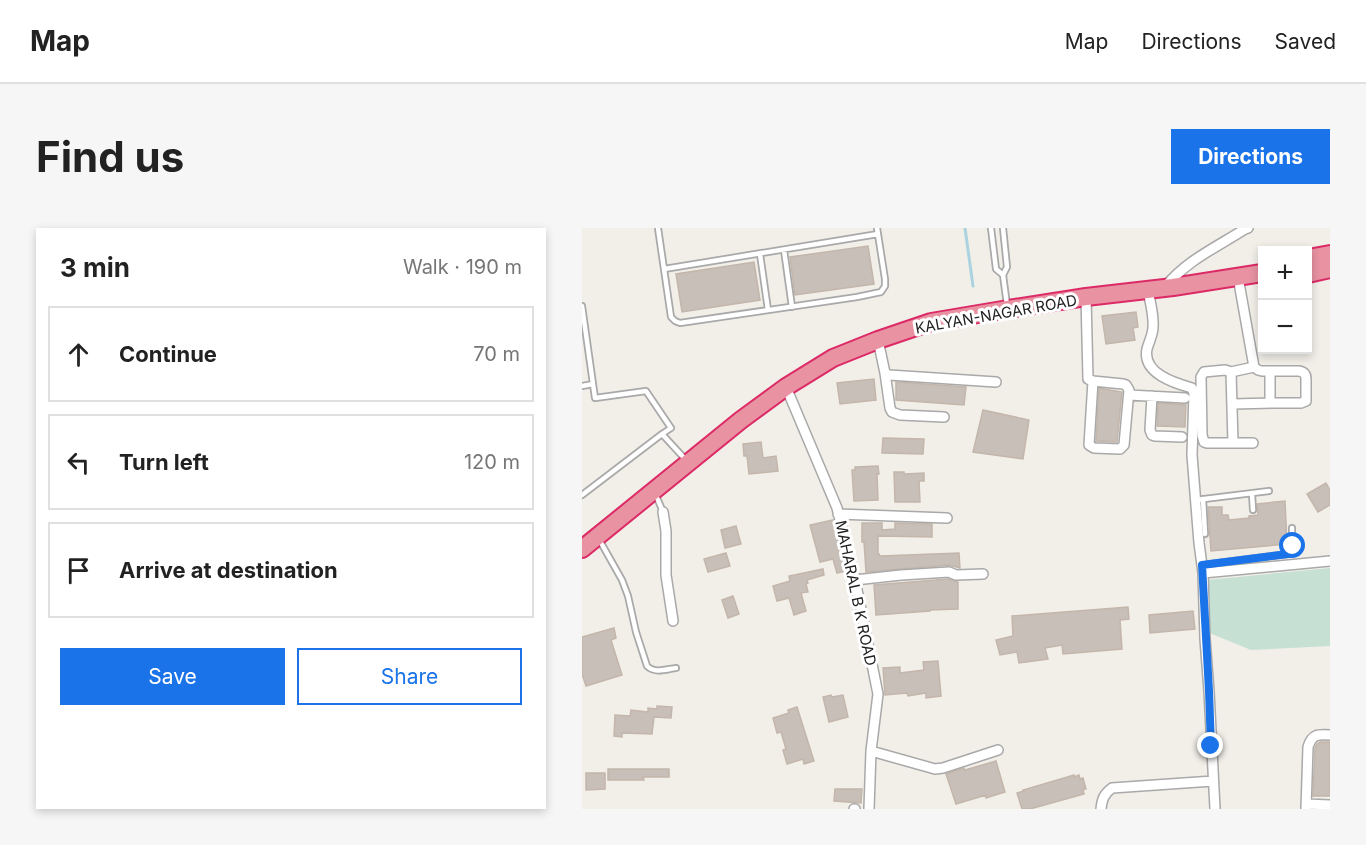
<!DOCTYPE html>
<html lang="en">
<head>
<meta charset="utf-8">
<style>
  body { margin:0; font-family:Inter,sans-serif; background:#f6f6f6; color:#222 }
  .controls { position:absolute; right:18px; top:18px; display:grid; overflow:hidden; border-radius:0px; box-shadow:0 3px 9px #0003 }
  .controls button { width:54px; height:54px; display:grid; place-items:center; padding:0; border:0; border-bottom:2px solid #e0e0e0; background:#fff; color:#222; font:30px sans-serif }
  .stop { position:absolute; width:18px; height:18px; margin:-14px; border:4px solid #1a73e8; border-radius:50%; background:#fff }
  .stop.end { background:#1a73e8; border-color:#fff; box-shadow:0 2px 6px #0008 }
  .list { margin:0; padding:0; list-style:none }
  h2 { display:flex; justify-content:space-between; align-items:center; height:78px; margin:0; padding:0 24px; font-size:26px }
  h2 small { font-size:20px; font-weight:400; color:#767676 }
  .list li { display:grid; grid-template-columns:39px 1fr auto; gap:18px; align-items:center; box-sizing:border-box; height:96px; margin:0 12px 12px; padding:0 12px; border:2px solid #e0e0e0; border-radius:0px }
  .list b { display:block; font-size:22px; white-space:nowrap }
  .list em { font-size:20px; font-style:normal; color:#767676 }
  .actions { display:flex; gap:12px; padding:18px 24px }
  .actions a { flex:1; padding:14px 0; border:2px solid #1a73e8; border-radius:0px; text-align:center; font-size:21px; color:#1a73e8 }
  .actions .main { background:#1a73e8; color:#fff }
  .icon { flex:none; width:33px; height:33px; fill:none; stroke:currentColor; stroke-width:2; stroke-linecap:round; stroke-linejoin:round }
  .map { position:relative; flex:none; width:748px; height:581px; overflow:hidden; border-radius:0px }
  header { display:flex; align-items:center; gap:36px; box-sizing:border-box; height:84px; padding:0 30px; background:#fff; border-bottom:2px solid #e0e0e0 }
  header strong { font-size:28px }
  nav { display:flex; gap:33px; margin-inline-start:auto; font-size:21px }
  .intro { display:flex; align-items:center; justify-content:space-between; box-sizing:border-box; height:144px; padding:0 36px }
  h1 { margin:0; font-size:42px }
  .button { padding:15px 27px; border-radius:0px; background:#1a73e8; color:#fff; font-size:21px; font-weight:700 }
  main { display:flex; gap:36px; padding:0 36px }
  aside { flex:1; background:#fff; border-radius:0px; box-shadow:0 3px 9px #0003 }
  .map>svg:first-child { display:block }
  .wetland { fill:#c6e0d4 }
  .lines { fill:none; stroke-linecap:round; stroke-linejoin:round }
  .stream { stroke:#aad3df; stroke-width:3 }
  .building { fill:#c7bfb8; stroke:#c4b6ab; stroke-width:1.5 }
  .lane-casing { stroke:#a9a9a9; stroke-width:8 }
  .street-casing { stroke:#a9a9a9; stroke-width:12 }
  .highway-casing { stroke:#dc2a67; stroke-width:20 }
  .lane { stroke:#fff; stroke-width:4.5 }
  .street { stroke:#fff; stroke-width:9 }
  .highway { stroke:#e892a2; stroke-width:16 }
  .route { stroke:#1a73e8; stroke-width:8 }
  .labels { text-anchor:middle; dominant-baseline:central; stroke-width:6; stroke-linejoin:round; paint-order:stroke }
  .street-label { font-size:15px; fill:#222; stroke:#fff }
</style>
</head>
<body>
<header>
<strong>Map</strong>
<nav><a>Map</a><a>Directions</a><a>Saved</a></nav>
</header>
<div class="intro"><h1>Find us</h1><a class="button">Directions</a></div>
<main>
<aside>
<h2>3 min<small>Walk · 190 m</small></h2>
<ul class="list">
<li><svg class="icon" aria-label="ahead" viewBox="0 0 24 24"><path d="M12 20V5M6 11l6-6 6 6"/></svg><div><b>Continue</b></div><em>70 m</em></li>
<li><svg class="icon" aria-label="left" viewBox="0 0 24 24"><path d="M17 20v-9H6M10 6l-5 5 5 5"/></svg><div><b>Turn left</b></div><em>120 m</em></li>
<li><svg class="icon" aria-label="arrive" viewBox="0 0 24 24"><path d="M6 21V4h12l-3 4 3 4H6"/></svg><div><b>Arrive at destination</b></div></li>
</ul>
<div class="actions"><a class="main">Save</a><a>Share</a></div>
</aside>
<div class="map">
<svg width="748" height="581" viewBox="0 0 748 581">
  <rect width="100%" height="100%" fill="#f2efe9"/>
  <!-- wetland -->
  <path class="wetland" d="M748 340V418L669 422 625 404V352Z"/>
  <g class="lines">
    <!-- stream -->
    <path class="stream" d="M383 0 391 58"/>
  </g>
  <!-- building -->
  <path class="building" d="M286 18 292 56 213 67 208 29Z
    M172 34 178 72 100 84 94 46Z
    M554 84 556 99 551 100 553 112 524 116 520 88Z
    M292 151 294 172 258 176 255 155Z
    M314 154 384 159 382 177 314 172Z
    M517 160 540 164 535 214 514 213Z
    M576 175 604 177 603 199 575 198Z
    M401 182 447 192 441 231 391 224Z
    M301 210 342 211 341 226 300 225Z
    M179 214 181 230 194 228 196 243 167 246 165 228H162L161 216Z
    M296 238 297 246H295L296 272 272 273 270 242H273V239Z
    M312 244H322V246L342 245V253H337L338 274H313Z
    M744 255 748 262V277L736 284 725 266Z
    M703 273 705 316 629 323 626 279H640V287H646L647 292 667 290V288L676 287 675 276Z
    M251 292 264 343 255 345 251 331 238 334 228 297Z
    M280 295H300V302L313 301V295L350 296V309L296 308V326H297L298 328 377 325 378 340 367 337 284 344 282 314H280Z
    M154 298 159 316 143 320 139 302Z
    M144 325 148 338 126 344 122 331Z
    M241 341 242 347 225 352 226 355 224 356 226 364 219 365 224 383 212 387 207 370 195 373 191 358 208 353 207 348Z
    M366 351 376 354V381L348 382V383L294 387 292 357Z
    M151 368 157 386 146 390 140 372Z
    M546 379 547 391 538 392 540 421 481 426 480 417 463 420 466 431 437 435 435 424 418 427 414 412 431 408 430 388Z
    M611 383 613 401 568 405 567 387Z
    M32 400 34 410 29 412 40 447 4 458 0 446V409Z
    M356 433 359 468 344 470V465L326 468 325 465 303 467 301 440 318 439V445L342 442 341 434Z
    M249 467 250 469 261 467 266 489 247 494 241 469Z
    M75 478 90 479 89 490 72 489 70 506 40 505V509L32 508 33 487 48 488 49 482 66 484V480L75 481Z
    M215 479 232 533 222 536 221 531 205 536 201 522 204 521 199 504 195 505 191 490 207 485 206 482Z
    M738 514H748V568H731L733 520 735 516Z
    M414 533 423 564 404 570V567L374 576 364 546 382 540 383 542Z
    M26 541H87V549H61L62 552H26Z
    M4 545H23V561L4 562Z
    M492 547V549L497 547 498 551 501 550 504 561H501L502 566 448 581H440L435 565 442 563 441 562Z
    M253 561H280L279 575 252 573Z"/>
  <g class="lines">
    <!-- lane casing -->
    <g class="lane-casing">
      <path id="lane" d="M76 0 89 89 93 93 98 95 275 69 299 64 303 58V51L295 0
        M409 0 414 41 421 47
        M421 0 425 39 421 47 425 77
        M202 22 210 79
        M178 26 186 82
        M82 41 296 6
        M0 78 13 170 64 163 89 200 80 206
        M0 158 11 156
        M73 265 81 284
        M670 266 671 282
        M0 267 80 206 103 231
        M621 271 623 306
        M614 272 687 263
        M18 313 40 352 46 368 54 404 65 438C73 446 85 441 94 440
        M620 337 706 326 710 324V300"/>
    </g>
    <!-- street casing -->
    <g class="street-casing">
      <path id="street" d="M656 49 672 139 676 142 680 143H717C722 144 724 146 724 151V173L719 175H690L688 172V143
        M583 59C605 32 635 19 663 1L666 0
        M566 62C568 74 572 87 571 99 571 107 567 113 565 121 560 145 592 155 610 160L612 165 610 227 617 315 621 345 623 411 627 463 633 581
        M504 69 506 151 511 153 541 156 544 157 547 162 542 217 538 221 512 220 507 217 511 153
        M296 112 303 145 307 147 414 154
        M649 144 651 215
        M303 145 308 180 310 184 318 187 362 189
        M204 159 255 280 273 352 296 466 289 523 287 581
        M547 167 603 170
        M570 168 568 202 570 207 573 208 600 209
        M651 176 690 175
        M671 215H625L622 214 620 207 619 149 622 144 643 142 649 144 672 139
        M81 284 84 303V347L91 393
        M256 286 365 290
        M621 345 748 333
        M273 352 319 347 367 344 374 347 401 346
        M289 523 353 541 361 540 416 522
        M724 576 748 577
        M272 581H273
        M519 581C520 571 522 566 530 560L631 553
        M724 581 726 519C730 506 736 506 748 507"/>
    </g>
    <!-- highway casing -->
    <g class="highway-casing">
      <path id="highway" d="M726 30 748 26
        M726 46 748 41
        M0 321 159 192 204 159 251 130 296 112 349 94 426 81 504 69 591 59 680 45"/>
    </g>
    <!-- lane -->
    <use href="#lane" class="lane"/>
    <!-- street -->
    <use href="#street" class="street"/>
    <!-- highway -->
    <use href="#highway" class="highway"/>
  </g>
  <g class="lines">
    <!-- route -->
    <path class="route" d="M629 518 627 463 620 337 706 326 710 324 711 318"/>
  </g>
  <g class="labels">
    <!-- street labels -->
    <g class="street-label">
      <text transform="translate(414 86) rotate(-10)">KALYAN-NAGAR ROAD</text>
      <text transform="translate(274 365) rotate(78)">MAHARAL B K ROAD</text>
    </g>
  </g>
</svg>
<div class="controls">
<button>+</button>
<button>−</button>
</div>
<div class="stop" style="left:711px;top:318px"></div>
<div class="stop end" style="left:629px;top:518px"></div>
</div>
</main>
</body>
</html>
